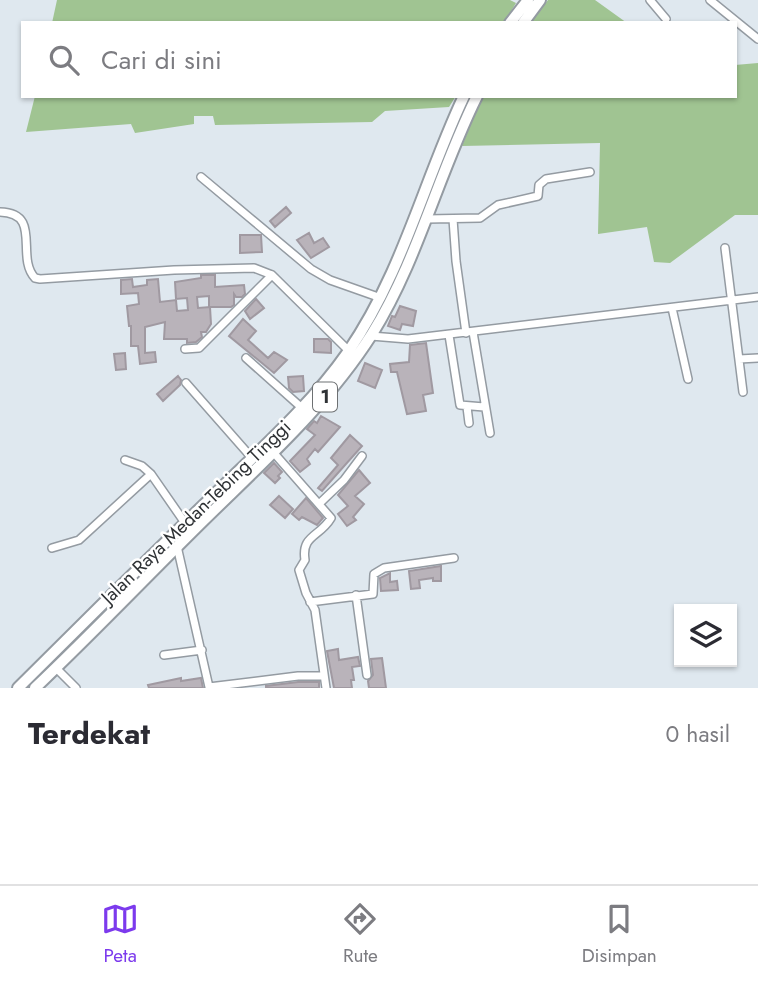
<!DOCTYPE html>
<html lang="id">
<head>
<meta charset="utf-8">
<style>
  body { margin:0; font-family:Jost,sans-serif; background:#f2f2f3; color:#2b2b33 }
  .controls { position:absolute; right:21px; bottom:21px; display:grid; overflow:hidden; border-radius:0px; box-shadow:0 2px 5px #0004 }
  .controls button { width:63px; height:63px; display:grid; place-items:center; padding:0; border:0; border-bottom:2px solid #e1e1e2; background:#fff; color:#2b2b33; font:35px sans-serif }
  .list { margin:0; padding:0; list-style:none }
  h2 { display:flex; justify-content:space-between; align-items:center; height:91px; margin:0; padding:0 28px; font-size:30px }
  h2 small { font-size:23px; font-weight:400; color:#7c7c81 }
  .icon { flex:none; width:38px; height:38px; fill:none; stroke:currentColor; stroke-width:2; stroke-linecap:round; stroke-linejoin:round }
  .map { position:relative; flex:none; width:758px; height:688px; overflow:hidden }
  .search { position:absolute; background:#fff; box-shadow:0 2px 5px #0004; left:21px; right:21px; top:21px; height:77px; display:flex; align-items:center; gap:18px; box-sizing:border-box; padding:0 24px; border-radius:0px; color:#7c7c81; font-size:26px }
  .sheet { height:196px; background:#fff }
  nav { display:flex; justify-content:space-around; align-items:center; box-sizing:border-box; height:98px; border-top:2px solid #e1e1e2; background:#fff; font-size:19px; color:#7c7c81 }
  nav a { display:grid; justify-items:center; gap:4px }
  nav .on { color:#7c3aed }
  .map>svg:first-child { display:block }
  .green { fill:#a0c492 }
  .building { fill:#b9b3ba; stroke:#a099a1; stroke-width:2 }
  .lines { fill:none; stroke-linecap:round; stroke-linejoin:round }
  .minor-casing { stroke:#949ba2; stroke-width:10 }
  .trunk-casing { stroke:#949ba2; stroke-width:14 }
  .minor { stroke:#fff; stroke-width:7 }
  .trunk { stroke:#fff; stroke-width:10 }
  .labels { text-anchor:middle; dominant-baseline:central; stroke-width:5; stroke-linejoin:round; paint-order:stroke }
  .shield { fill:#fff; stroke:#6d7072; stroke-width:2 }
  .shield-label { font-size:18px; font-weight:bold; fill:#2f3235 }
  .street-label { font-size:19px; fill:#2f3235; stroke:#fff }
</style>
</head>
<body>
<div class="map">
<svg width="758" height="688" viewBox="0 0 758 688">
  <rect width="100%" height="100%" fill="#dfe8ef"/>
  <!-- green -->
  <path class="green" d="M57 0H510L516 3 504 23H52Z
    M548 0H595L627 23H530Z
    M758 63V215H735L670 263 654 262 647 227 598 234 600 143 462 146 482 96H735V65Z
    M35 96H456L449 107 385 111 372 122 215 125 213 116H194V124L135 133 131 124 26 132Z"/>
  <!-- building -->
  <path class="building" d="M286 207 291 213 275 227 270 221Z
    M309 233 314 243 323 238 329 247 311 258 297 240Z
    M240 235H261L262 252 240 253Z
    M201 275H215V287L244 285 245 294 242 297H236L234 294V305L231 307H209V296L197 297 198 308 210 307 211 324 206 332H201L202 337 196 342 187 343V339H164L165 322 145 327V353L155 352 156 362 140 364 138 346H131V326H129L127 306 139 304 138 293 121 294V280L132 279 133 287 147 285V280L158 279 160 302 176 300 177 311 188 310 187 298 176 299 175 282 201 278Z
    M256 299 264 308 250 319 245 311Z
    M400 306 416 311 413 326 402 324 400 330 388 326 392 316 395 317Z
    M243 319 256 331 248 340 268 358 274 352 287 360 274 373 229 336Z
    M314 339H328L331 342V353L314 352Z
    M426 343 433 393 423 395 426 411 407 414 397 372H391L390 364 409 362 410 345Z
    M125 353 126 369 116 370 114 354Z
    M365 363 382 370 375 388 358 381Z
    M178 376 181 380 180 385 163 401 157 394Z
    M303 376 304 391 293 392 289 388 288 377Z
    M321 416 340 427 318 452 315 449 307 459 310 464 300 472 290 461 315 435 307 429 314 421 317 423Z
    M350 435 362 446 322 491 318 488 338 465 331 458Z
    M274 463 282 472 278 476 280 478 275 483 264 473Z
    M359 470 370 483 355 496 364 504 353 517 356 520 347 526 338 514 348 506 338 495Z
    M279 496 293 509 285 518 270 505Z
    M306 498 323 518 317 525 302 517 299 520 292 514Z
    M441 566V581H433V578L419 580 420 588 411 589 409 571Z
    M390 573V582L397 581 398 590 381 591 380 578Z
    M338 649 339 660 358 657 360 666 352 667 354 680H351L352 688H334L327 651Z
    M382 658 386 688H369L368 681 373 675 371 659Z
    M181 678V681L201 678 203 688H149L148 685Z
    M298 682H319V688H266V686Z"/>
  <g class="lines">
    <!-- minor casing -->
    <g class="minor-casing">
      <path id="minor" d="M650 0 666 19
        M710 0 758 39
        M201 177 311 269 330 280 381 298
        M0 212C43 213 15 257 35 278L40 279 174 270 254 268 272 275 350 352
        M427 219 480 218 498 205 538 196 539 185 546 179 590 172
        M453 219 456 261 466 333
        M725 248 743 392
        M672 308 688 379
        M473 332 490 433
        M449 335 460 405 484 407
        M371 336 408 339 758 297
        M185 349 199 348 272 275
        M246 358 302 408
        M739 359 758 358
        M186 383 252 458
        M467 407 469 423
        M273 452 331 518C320 537 301 535 305 560L299 570 306 593 315 610 326 688
        M125 460 142 466 151 474
        M320 503 344 480 362 456
        M177 546 209 687 298 676H324
        M52 548 79 540 151 474 185 523
        M356 595 367 675
        M310 602 373 594 374 574 384 568 454 558
        M164 655 202 650
        M56 668 76 688"/>
    </g>
    <!-- trunk casing -->
    <g class="trunk-casing">
      <path id="trunk" d="M510 23 528 0
        M523 23 540 0
        M18 688C83 623 148 559 214 495 261 449 311 405 348 352 403 272 423 183 464 96
        M35 688C93 633 148 575 205 519 264 461 327 405 372 334 418 260 438 174 477 96"/>
    </g>
    <!-- minor -->
    <use href="#minor" class="minor"/>
    <!-- trunk -->
    <use href="#trunk" class="trunk"/>
  </g>
  <g class="labels">
    <!-- shield labels -->
    <rect class="shield" x="313" y="382.5" width="24" height="29" rx="5"/>
    <g class="shield-label">
      <text x="325" y="397">1</text>
    </g>
    <!-- street labels -->
    <g class="street-label">
      <text transform="translate(196 512) rotate(-44)">Jalan Raya Medan-Tebing Tinggi</text>
    </g>
  </g>
</svg>
<div class="controls">
<button><svg class="icon" aria-label="layers" viewBox="0 0 24 24"><path d="M12 4l9 5-9 5-9-5zM3 14l9 5 9-5"/></svg></button>
</div>
<div class="search"><svg class="icon" aria-label="search" viewBox="0 0 24 24"><circle cx="10" cy="10" r="6"/><path d="M15 15l6 6"/></svg>Cari di sini</div>
</div>
<section class="sheet">
<h2>Terdekat<small>0 hasil</small></h2>
<ul class="list">
</ul>
</section>
<nav>
<a class="on"><svg class="icon" aria-label="map" viewBox="0 0 24 24"><path d="M3 6l6-2 6 2 6-2v14l-6 2-6-2-6 2zM9 4v14M15 6v14"/></svg>Peta</a>
<a><svg class="icon" aria-label="directions" viewBox="0 0 24 24"><path d="M12 3l9 9-9 9-9-9zM9 14v-3h6M13 9l2 2-2 2"/></svg>Rute</a>
<a><svg class="icon" aria-label="saved" viewBox="0 0 24 24"><path d="M7 4h10v16l-5-4-5 4z"/></svg>Disimpan</a>
</nav>
</body>
</html>
